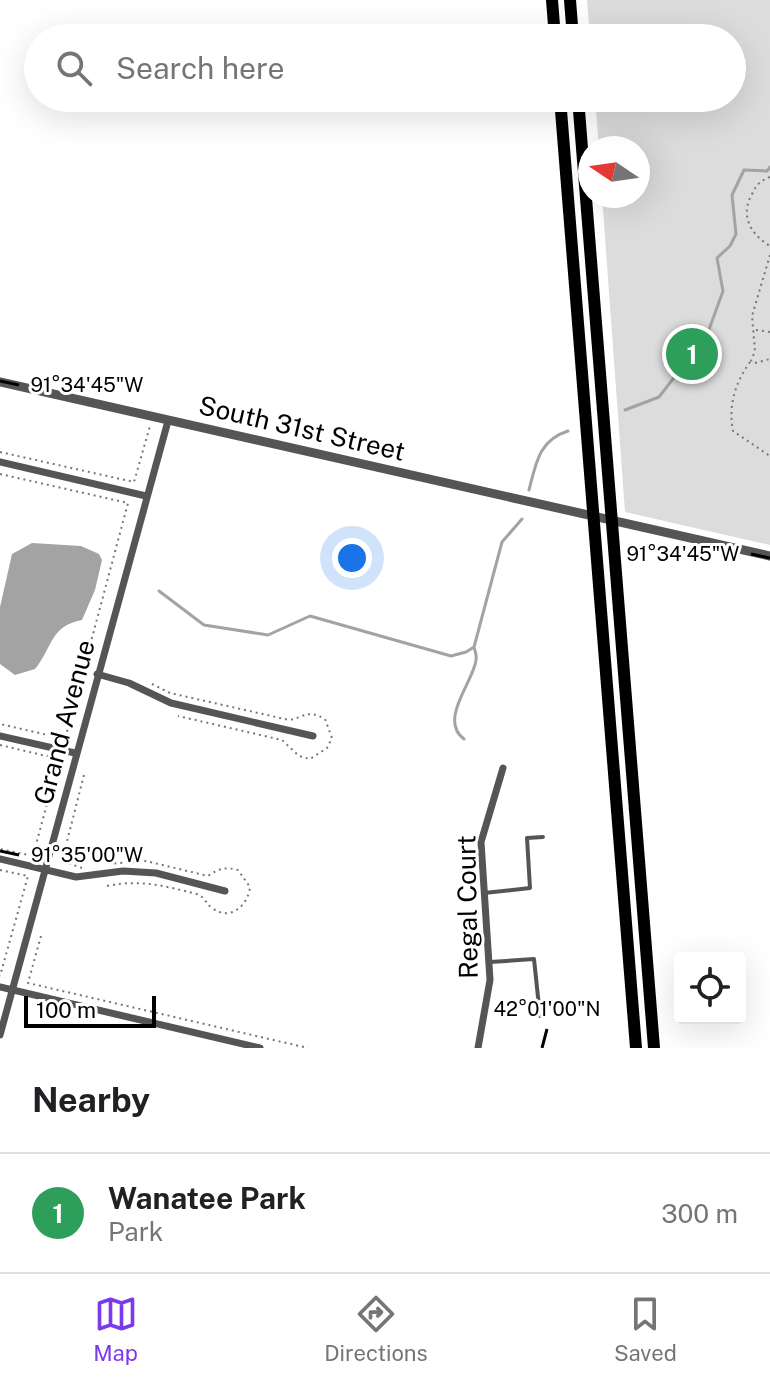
<!DOCTYPE html>
<html lang="en">
<head>
<meta charset="utf-8">
<style>
  body { margin:0; font-family:"Public Sans",sans-serif; background:#f6f6f6; color:#202124 }
  .controls { position:absolute; right:24px; bottom:24px; display:grid; overflow:hidden; border-radius:8px; box-shadow:0 8px 32px #0002 }
  .controls button { width:72px; height:72px; display:grid; place-items:center; padding:0; border:0; border-bottom:2px solid #e0e0e0; background:#fff; color:#202124; font:40px sans-serif }
  .compass { position:absolute; left:578px; top:136px; width:72px; height:72px; border-radius:50%; background:#fff; box-shadow:0 8px 32px #0002; rotate:283deg }
  .scale { position:absolute; left:24px; bottom:20px; width:132px; box-sizing:border-box; padding-left:8px; border:4px solid #000; border-top:0; font-size:22px; line-height:28px; white-space:nowrap; color:#000; -webkit-text-stroke:6px #fff; paint-order:stroke }
  .you { position:absolute; left:352px; top:558px; width:28px; height:28px; margin:-20px; border:6px solid #fff; border-radius:50%; background:#1a73e8; box-shadow:0 0 0 12px #1a73e833 }
  .badge { display:grid; place-items:center; width:52px; height:52px; border-radius:50%; background:#7c3aed; color:#fff; font-size:26px; font-weight:700 }
  .pin { position:absolute; translate:-50% -50%; border:4px solid #fff; box-shadow:0 2px 8px #0006 }
  .list { margin:0; padding:0; list-style:none }
  h2 { display:flex; justify-content:space-between; align-items:center; height:104px; margin:0; padding:0 32px; font-size:34px }
  h2 small { font-size:26px; font-weight:400; color:#757577 }
  .list li { display:grid; grid-template-columns:52px 1fr auto; gap:24px; align-items:center; box-sizing:border-box; height:120px; padding:0 32px; border-top:2px solid #e0e0e0 }
  .list b { display:block; font-size:30px; white-space:nowrap }
  .list p { margin:0; font-size:26px; white-space:nowrap; color:#757577 }
  .list em { font-size:26px; font-style:normal; color:#757577 }
  .icon { flex:none; width:44px; height:44px; fill:none; stroke:currentColor; stroke-width:2; stroke-linecap:round; stroke-linejoin:round }
  .map { position:relative; flex:none; width:770px; height:1048px; overflow:hidden }
  .search { position:absolute; background:#fff; box-shadow:0 8px 32px #0002; left:24px; right:24px; top:24px; height:88px; display:flex; align-items:center; gap:20px; box-sizing:border-box; padding:0 28px; border-radius:44px; color:#757577; font-size:30px }
  .sheet { height:224px; background:#fff }
  nav { display:flex; justify-content:space-around; align-items:center; box-sizing:border-box; height:112px; border-top:2px solid #e0e0e0; background:#fff; font-size:22px; color:#757577 }
  nav a { display:grid; justify-items:center; gap:4px }
  nav .on { color:#7c3aed }
  .map>svg:first-child { display:block }
  .green { fill:#dcdcdc }
  .water { fill:#a3a3a3 }
  .lines { fill:none; stroke-linecap:round; stroke-linejoin:round }
  .stream { stroke:#a3a3a3; stroke-width:3 }
  .path { stroke:#777; stroke-width:2; stroke-dasharray:2 4; stroke-linecap:butt }
  .service { stroke:#555; stroke-width:4 }
  .minor { stroke:#555; stroke-width:7 }
  .tertiary { stroke:#555; stroke-width:9 }
  .trunk { stroke:#000; stroke-width:12 }
  .ticks { fill:none; stroke:#000; stroke-width:3 }
  .labels { text-anchor:middle; dominant-baseline:central; stroke-width:6; stroke-linejoin:round; paint-order:stroke }
  .street-label { font-size:26px; fill:#000; stroke:#fff }
  .ticks-label { font-size:20px; text-anchor:middle; fill:#000; stroke:#fff; stroke-width:6; stroke-linejoin:round; paint-order:stroke }
</style>
</head>
<body>
<div class="map">
<svg width="770" height="1048" viewBox="0 0 770 1048">
  <rect width="100%" height="100%" fill="#fff"/>
  <!-- green -->
  <path class="green" d="M587 0H770V545L625 512 602 196H638V148H599L595 98H732V38H590Z"/>
  <!-- water -->
  <path class="water" d="M32 543 81 546 99 554 102 560 95 590 82 620C50 626 53 647 35 669L15 675 0 664V607L12 554Z"/>
  <g class="lines">
    <!-- stream -->
    <path class="stream" d="M625 410 659 397 707 335 723 291 717 258 730 246 736 234 732 195 744 170 767 171 770 167
      M529 490C536 463 539 440 568 431
      M159 591 204 625 268 635 310 616 451 656 466 652 474 647
      M464 739C438 720 474 681 476 660 477 655 475 651 474 647L502 542 522 519"/>
    <!-- path -->
    <path class="path" d="M770 177C760 181 757 184 752 194 740 215 750 234 770 246
      M770 255 752 316 755 351 751 361 755 363 770 359
      M756 330 770 332
      M750 362C735 383 728 406 733 431L770 456
      M0 452 134 482 150 426
      M0 474 128 503 65 739 0 724
      M152 684 170 693 289 720C306 717 306 709 325 719L332 738 327 748 310 759 299 756 282 740 178 716
      M0 745 59 759 33 856 0 849
      M82 868 62 861 85 771
      M0 870 28 876 0 976
      M107 886C142 879 164 886 197 894 206 898 205 903 212 908 231 922 248 905 250 887L238 870C226 867 219 868 208 876L146 861 108 864
      M41 936 28 983 308 1048"/>
    <!-- service -->
    <path class="service" d="M484 893 530 888 527 838 543 837
      M490 962 534 959 540 1016"/>
    <!-- minor -->
    <path class="minor" d="M0 462 146 496
      M97 674 129 683 171 703 313 736
      M0 736 75 753
      M0 859 76 877 123 871 156 873 225 891
      M0 987 260 1048
      M0 1035 168 421
      M478 1048 490 980 481 842 503 768"/>
    <!-- tertiary -->
    <path class="tertiary" d="M0 382 770 556"/>
    <!-- trunk -->
    <path class="trunk" d="M552 0 555 38
      M570 0 573 38
      M560 98 636 1048
      M578 98 654 1048"/>
  </g>
  <!-- ticks -->
  <path class="ticks" d="M0 381 19 385M751 554 770 558M0 851 19 855M542 1048 547 1029"/>
  <g class="labels">
    <!-- street labels -->
    <g class="street-label">
      <text transform="translate(302 428) rotate(13)">South 31st Street</text>
      <text transform="translate(64 722) rotate(-75)">Grand Avenue</text>
      <text transform="translate(467 907) rotate(-91)">Regal Court</text>
    </g>
  </g>
  <g class="ticks-label">
    <text x="87" y="392">91°34'45"W</text>
    <text x="683" y="561">91°34'45"W</text>
    <text x="87" y="862">91°35'00"W</text>
    <text x="547" y="1016">42°01'00"N</text>
  </g>
</svg>
<div class="controls">
<button><svg class="icon" aria-label="locate" viewBox="0 0 24 24"><circle cx="12" cy="12" r="6"/><path d="M12 2v4M12 18v4M2 12h4M18 12h4"/></svg></button>
</div>
<svg class="compass" viewBox="-18 -18 36 36"><path d="M0-13l5 13h-10z" fill="#e53935"/><path d="M0 13l5-13h-10z" fill="#757577"/></svg>
<div class="scale">100 m</div>
<div class="you"></div>
<div class="pin badge" style="left:692px;top:354px;background:#2e9e5b">1</div>
<div class="search"><svg class="icon" aria-label="search" viewBox="0 0 24 24"><circle cx="10" cy="10" r="6"/><path d="M15 15l6 6"/></svg>Search here</div>
</div>
<section class="sheet">
<h2>Nearby<small></small></h2>
<ul class="list">
<li><span class="badge" style="background:#2e9e5b">1</span><div><b>Wanatee Park</b><p>Park</p></div><em>300 m</em></li>
</ul>
</section>
<nav>
<a class="on"><svg class="icon" aria-label="map" viewBox="0 0 24 24"><path d="M3 6l6-2 6 2 6-2v14l-6 2-6-2-6 2zM9 4v14M15 6v14"/></svg>Map</a>
<a><svg class="icon" aria-label="directions" viewBox="0 0 24 24"><path d="M12 3l9 9-9 9-9-9zM9 14v-3h6M13 9l2 2-2 2"/></svg>Directions</a>
<a><svg class="icon" aria-label="saved" viewBox="0 0 24 24"><path d="M7 4h10v16l-5-4-5 4z"/></svg>Saved</a>
</nav>
</body>
</html>
